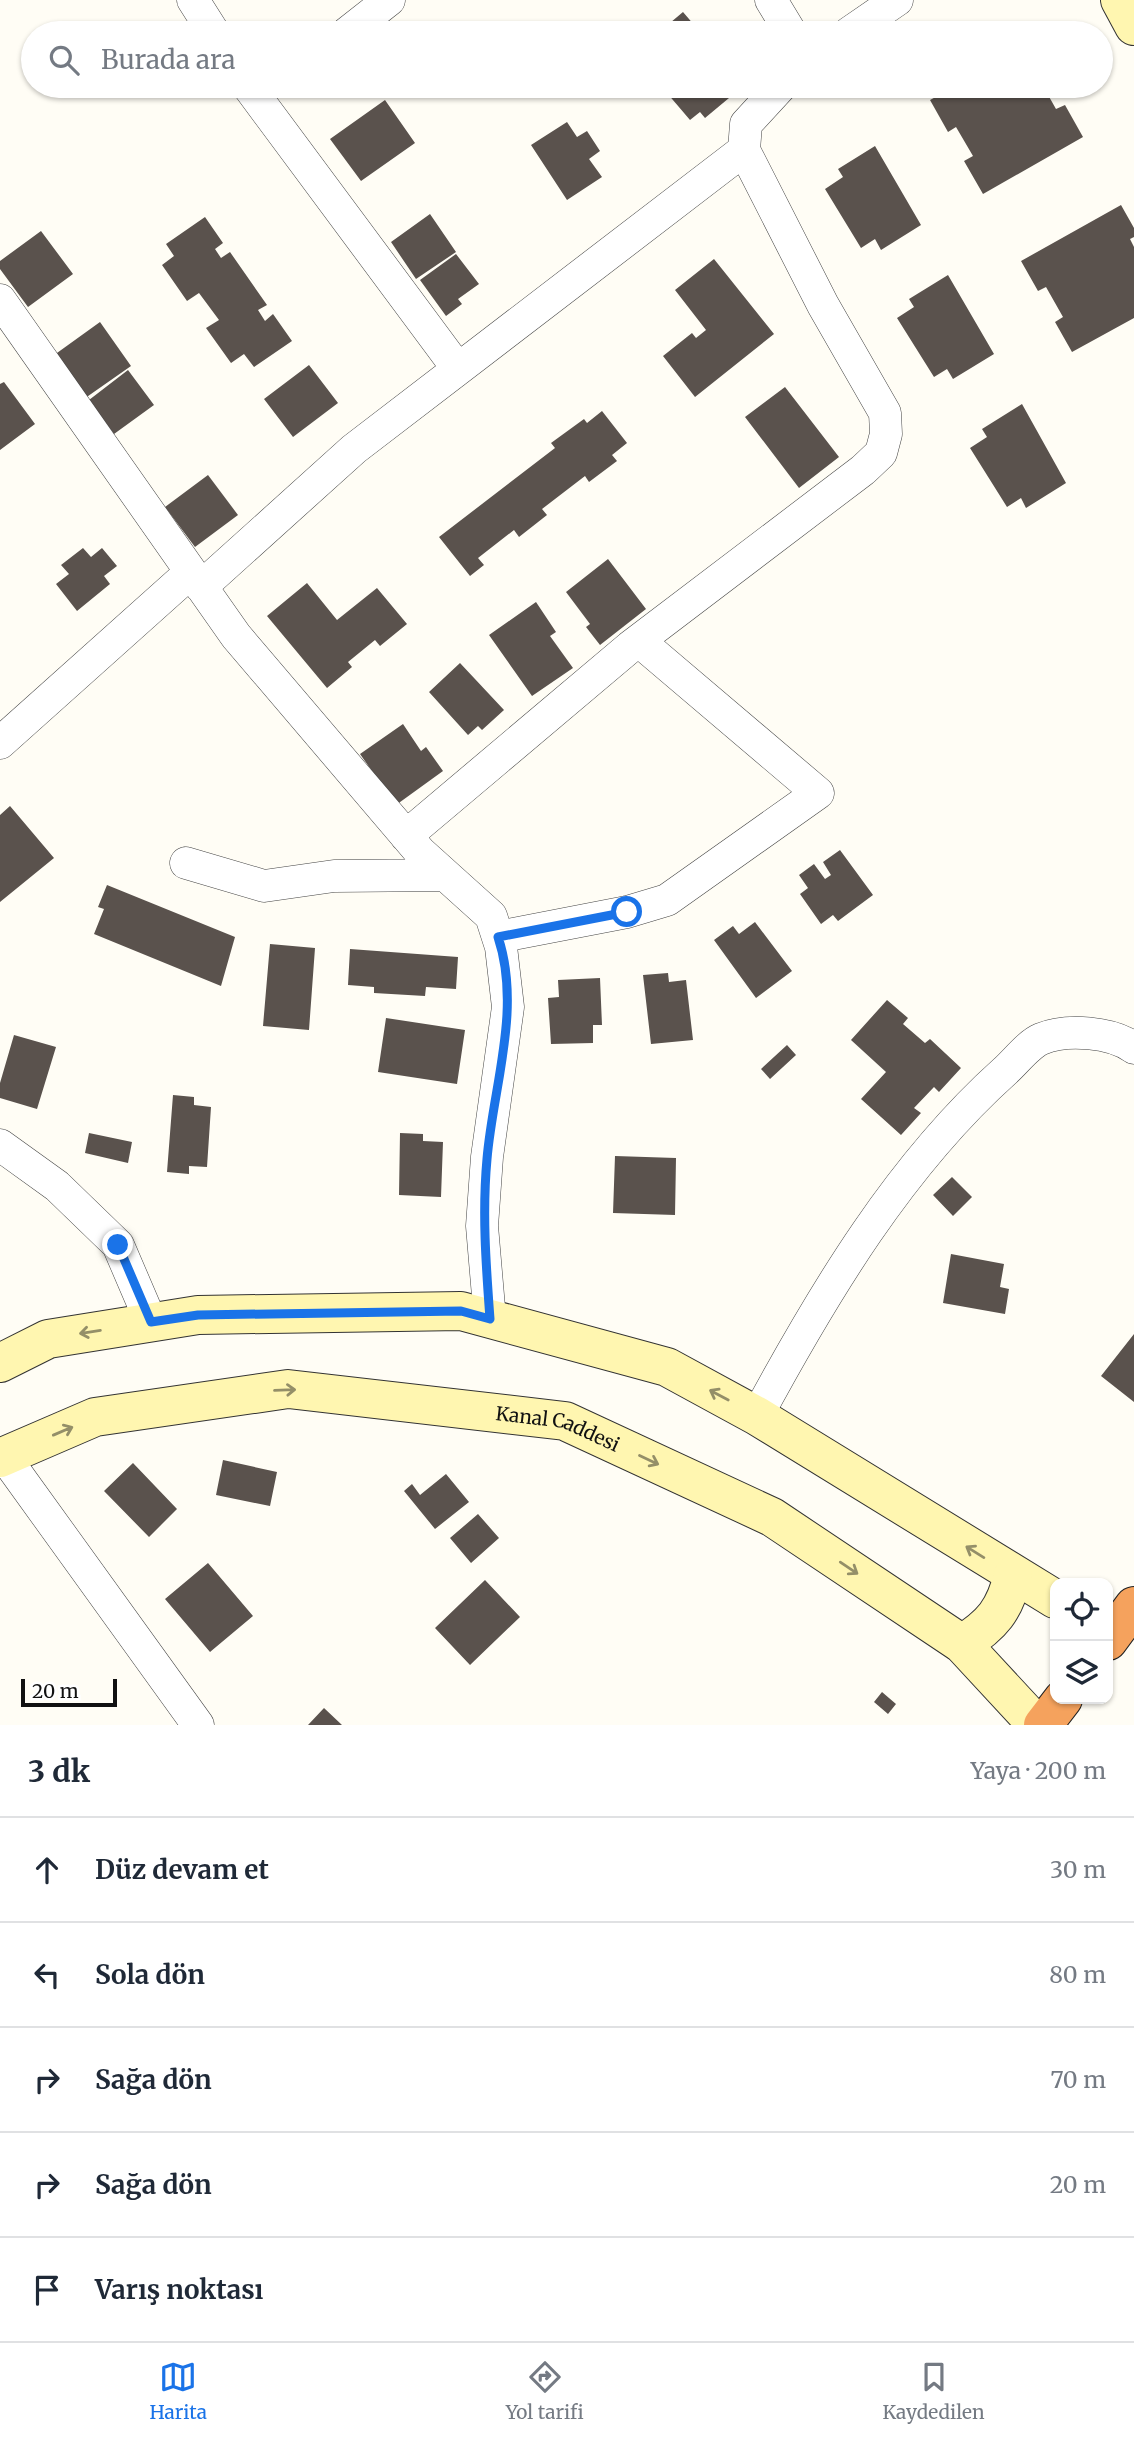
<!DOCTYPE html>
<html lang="tr">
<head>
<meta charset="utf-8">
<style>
  body { margin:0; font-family:Merriweather,serif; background:#f2f2f3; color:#1f2937 }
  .controls { position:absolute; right:21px; bottom:21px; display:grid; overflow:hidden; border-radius:14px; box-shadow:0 2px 5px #0004 }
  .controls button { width:63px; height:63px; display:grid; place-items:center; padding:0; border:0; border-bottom:2px solid #e0e1e3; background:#fff; color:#1f2937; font:35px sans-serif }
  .scale { position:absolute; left:21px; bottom:18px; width:96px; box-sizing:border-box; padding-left:7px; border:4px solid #111; border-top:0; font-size:19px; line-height:24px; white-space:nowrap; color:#111; -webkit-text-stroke:5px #fff; paint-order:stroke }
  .stop { position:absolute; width:21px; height:21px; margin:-16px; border:5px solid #1a73e8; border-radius:50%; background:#fff }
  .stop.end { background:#1a73e8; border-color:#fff; box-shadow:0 2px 7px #0008 }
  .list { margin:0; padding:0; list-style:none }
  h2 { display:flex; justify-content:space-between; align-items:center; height:91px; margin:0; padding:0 28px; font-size:30px }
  h2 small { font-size:23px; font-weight:400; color:#747a83 }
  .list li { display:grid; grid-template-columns:46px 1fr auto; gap:21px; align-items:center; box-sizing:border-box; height:105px; padding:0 28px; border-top:2px solid #e0e1e3 }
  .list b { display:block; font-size:26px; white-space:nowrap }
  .list em { font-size:23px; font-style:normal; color:#747a83 }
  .icon { flex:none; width:38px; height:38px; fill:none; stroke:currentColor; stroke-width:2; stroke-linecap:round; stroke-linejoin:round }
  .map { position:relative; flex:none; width:1134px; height:1725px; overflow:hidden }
  .search { position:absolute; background:#fff; box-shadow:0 2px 5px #0004; left:21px; right:21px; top:21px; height:77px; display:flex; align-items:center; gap:18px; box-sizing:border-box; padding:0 24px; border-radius:38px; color:#747a83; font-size:26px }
  .sheet { height:616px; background:#fff }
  nav { display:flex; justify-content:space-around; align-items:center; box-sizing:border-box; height:98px; border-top:2px solid #e0e1e3; background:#fff; font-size:19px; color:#747a83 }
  nav a { display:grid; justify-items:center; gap:4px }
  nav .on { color:#1a73e8 }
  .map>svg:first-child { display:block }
  .building { fill:#5a524d }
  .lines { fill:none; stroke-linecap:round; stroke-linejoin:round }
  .street-casing { stroke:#444; stroke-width:33 }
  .secondary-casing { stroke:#333; stroke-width:40 }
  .highway-casing { stroke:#222; stroke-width:40 }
  .street { stroke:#fff; stroke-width:32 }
  .secondary { stroke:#fff6b0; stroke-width:38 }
  .highway { stroke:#f5a25d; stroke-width:38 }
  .oneway { stroke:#948f68 }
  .route { stroke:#1a73e8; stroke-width:9 }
  .labels { text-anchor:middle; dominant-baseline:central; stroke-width:7; stroke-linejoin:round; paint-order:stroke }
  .street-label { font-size:19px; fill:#111; stroke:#fff }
</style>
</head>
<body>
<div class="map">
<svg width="1134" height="1725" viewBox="0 0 1134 1725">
  <rect width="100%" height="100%" fill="#fffdf5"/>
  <!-- building -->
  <path class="building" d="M683 12 701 33H658Z
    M661 86H739L741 88 705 118 700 112 690 120Z
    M956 86H1043L1056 109 1065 105 1083 137 983 194 964 161 973 156 956 127 948 132 930 100Z
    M385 100 415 143 361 181 330 139Z
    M567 122 577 137 587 131 600 151 589 159 602 177 567 200 531 145Z
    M875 146 921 225 881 250 875 239 861 248 825 189 843 177 838 169Z
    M1121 205 1134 228V237L1130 239 1134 247V318L1072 352 1055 322 1063 317 1046 287 1038 291 1021 261Z
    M430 214 456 252 416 279 391 242Z
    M205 217 223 243 215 249 221 258 230 252 267 305 258 310 265 321 273 314 292 341 254 367 244 354 231 363 206 328 219 320 199 293 187 301 162 265 174 256 166 244Z
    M41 231 73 274 28 307 0 269V261Z
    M456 254 479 284 458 299 462 304 446 316 420 280Z
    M714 259 774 334 695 397 663 356 692 333 696 338 706 330 675 290Z
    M948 275 994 354 953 379 947 369 934 377 897 318 914 307 909 299Z
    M100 322 131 366 81 401 50 358Z
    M309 365 338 403 293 437 264 399Z
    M128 370 154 405 114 434 89 400Z
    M4 382 35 424 0 450V384Z
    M785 387 839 457 799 488 745 417Z
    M1022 404 1066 483 1026 508 1021 498 1007 507 970 448 987 437 982 429Z
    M602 411 627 443 612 455 617 461 589 482 585 476 542 509 547 515 519 537 514 530 478 558 484 565 470 576 439 537 555 448 551 443 584 419 587 423Z
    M208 475 238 515 195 547 165 507Z
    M83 548 91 557 102 548 117 566 104 576 110 584 77 611 56 584 69 574 61 565Z
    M608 559 646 609 600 645 586 627 590 624 566 592Z
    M307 583 337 620 377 588 407 624 380 646 375 640 348 662 352 667 327 688 267 616Z
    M536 602 556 632 550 636 573 668 532 696 489 635Z
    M460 663 504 710 482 730 478 726 468 735 429 692Z
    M403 724 421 751 426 747 443 771 396 805 360 754Z
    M10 806 54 858 0 902V815Z
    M840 850 873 895 838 921 833 915 821 924 800 894 808 888 799 875 814 864 825 879 831 875 823 862Z
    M107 885 235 937 221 986 94 934 104 909 98 907Z
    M755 922 792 971 756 998 714 940 733 926 739 934Z
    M270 944 315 948 309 1030 263 1026Z
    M350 949 458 957 456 989 426 987 425 996 374 993V987L348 985Z
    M668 973 669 982 686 980 693 1040 651 1044 643 975Z
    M600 978 602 1025H593V1043L551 1044 548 998 559 997 558 980Z
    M887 1000 908 1018 903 1024 925 1043 930 1039 961 1068 939 1092 934 1087 914 1108 921 1113 901 1135 861 1099 886 1072 851 1040Z
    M386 1018 465 1030 457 1084 378 1072Z
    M14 1035 56 1047 37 1109 0 1098V1083Z
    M787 1045 796 1055 770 1079 761 1069Z
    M173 1095 194 1097V1105L211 1107 207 1167 189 1166V1174L167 1172Z
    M89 1133 132 1142 128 1163 85 1153Z
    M400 1133 423 1134V1141L443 1142 441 1197 399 1195Z
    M615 1156 676 1158 675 1215 613 1213Z
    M952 1177 972 1197 953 1216 933 1195Z
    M951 1254 1004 1264 1000 1287 1009 1289 1005 1314 943 1303Z
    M1134 1334V1402L1101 1376Z
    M223 1460 277 1472 270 1506 216 1495Z
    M133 1463 177 1509 149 1537 104 1491Z
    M446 1474 469 1502 435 1529 404 1491 412 1484 420 1495Z
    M478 1514 499 1538 471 1563 450 1538Z
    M208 1563 253 1616 210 1652 165 1599Z
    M485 1580 520 1617 470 1665 435 1628Z
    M882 1692 896 1704 888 1714 874 1702Z
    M324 1708 342 1725H308Z"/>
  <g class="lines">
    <!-- street casing -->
    <g class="street-casing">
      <path id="street" d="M193 0 214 33
        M771 0 791 33
        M347 33 389 0
        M849 33 897 0
        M248 86 458 369
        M0 300 236 636 420 852 491 916 501 947 508 1007 487 1157 482 1226 490 1319
        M201 587 354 449 744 150
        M0 743 191 572
        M406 836 630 647 863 470 881 453 886 434 885 413 823 305 744 150 746 124 781 86
        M186 863 264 886 334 876 445 875
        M498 937 627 912 667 900 818 793 639 641
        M0 1145 57 1186 118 1245 151 1322
        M757 1416C824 1292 900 1165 1005 1071 1016 1061 1029 1044 1041 1039 1067 1028 1112 1032 1134 1048
        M4 1456 198 1725"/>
    </g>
    <!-- secondary casing -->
    <g class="secondary-casing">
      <g id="secondary">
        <path d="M1120 0 1134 26"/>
        <path d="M0 1363 48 1339 198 1315 461 1311 667 1367 757 1416 1055 1599"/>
        <path id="s1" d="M0 1458 95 1417 288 1389 565 1421 772 1517 962 1644 1037 1725"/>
        <path d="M962 1644C992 1625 1005 1610 1013 1575"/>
      </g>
    </g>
    <!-- highway casing -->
    <g class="highway-casing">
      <path id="highway" d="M1108 1641 1134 1606
        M1043 1725 1063 1699"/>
    </g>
    <!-- street -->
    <use href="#street" class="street"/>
    <!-- secondary -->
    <use href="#secondary" class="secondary"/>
    <!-- highway -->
    <use href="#highway" class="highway"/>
  </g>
  <!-- one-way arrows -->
  <defs><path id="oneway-shaft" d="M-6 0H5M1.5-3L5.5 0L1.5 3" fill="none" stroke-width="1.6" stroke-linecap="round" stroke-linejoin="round" transform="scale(1.75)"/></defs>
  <g class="oneway">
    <use href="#oneway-shaft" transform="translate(90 1332) rotate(171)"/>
    <use href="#oneway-shaft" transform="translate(285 1390) rotate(-2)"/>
    <use href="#oneway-shaft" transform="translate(719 1395) rotate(-152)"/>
    <use href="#oneway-shaft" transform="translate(63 1431) rotate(-23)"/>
    <use href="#oneway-shaft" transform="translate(649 1460) rotate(25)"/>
    <use href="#oneway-shaft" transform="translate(975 1552) rotate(-148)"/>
    <use href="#oneway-shaft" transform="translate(849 1568) rotate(34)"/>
  </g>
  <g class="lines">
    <!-- route -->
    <path class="route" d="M118 1245 151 1322 198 1315 461 1311 490 1319C486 1265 482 1213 487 1159 493 1087 522 1009 498 937L627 912"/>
  </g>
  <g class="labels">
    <!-- street labels -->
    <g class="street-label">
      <text stroke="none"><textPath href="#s1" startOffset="572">Kanal Caddesi</textPath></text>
    </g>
  </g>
</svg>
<div class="controls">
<button><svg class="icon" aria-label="locate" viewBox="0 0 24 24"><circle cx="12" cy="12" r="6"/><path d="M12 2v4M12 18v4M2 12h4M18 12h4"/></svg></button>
<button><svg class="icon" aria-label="layers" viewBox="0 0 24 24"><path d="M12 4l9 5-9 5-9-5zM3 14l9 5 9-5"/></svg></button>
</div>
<div class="scale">20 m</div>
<div class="stop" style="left:627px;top:912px"></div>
<div class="stop end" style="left:118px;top:1245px"></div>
<div class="search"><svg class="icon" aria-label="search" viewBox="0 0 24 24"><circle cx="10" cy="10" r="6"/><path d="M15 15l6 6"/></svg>Burada ara</div>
</div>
<section class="sheet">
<h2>3 dk<small>Yaya · 200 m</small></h2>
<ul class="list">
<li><svg class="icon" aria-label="ahead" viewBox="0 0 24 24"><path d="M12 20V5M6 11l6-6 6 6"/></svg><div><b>Düz devam et</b></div><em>30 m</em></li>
<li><svg class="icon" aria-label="left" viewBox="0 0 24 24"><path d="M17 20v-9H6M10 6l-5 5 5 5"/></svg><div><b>Sola dön</b></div><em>80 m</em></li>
<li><svg class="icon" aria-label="right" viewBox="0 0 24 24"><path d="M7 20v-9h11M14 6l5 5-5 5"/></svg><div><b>Sağa dön</b></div><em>70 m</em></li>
<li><svg class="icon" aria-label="right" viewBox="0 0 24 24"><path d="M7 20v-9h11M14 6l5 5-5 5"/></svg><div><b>Sağa dön</b></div><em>20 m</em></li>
<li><svg class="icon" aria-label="arrive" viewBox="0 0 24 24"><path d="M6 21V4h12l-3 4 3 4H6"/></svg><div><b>Varış noktası</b></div></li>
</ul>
</section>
<nav>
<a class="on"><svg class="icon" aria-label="map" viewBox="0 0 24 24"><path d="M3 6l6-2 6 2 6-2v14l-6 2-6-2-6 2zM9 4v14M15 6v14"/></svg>Harita</a>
<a><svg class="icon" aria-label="directions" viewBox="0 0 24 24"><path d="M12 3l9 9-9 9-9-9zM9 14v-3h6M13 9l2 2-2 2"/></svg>Yol tarifi</a>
<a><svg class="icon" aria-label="saved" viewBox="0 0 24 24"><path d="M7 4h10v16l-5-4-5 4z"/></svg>Kaydedilen</a>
</nav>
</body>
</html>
